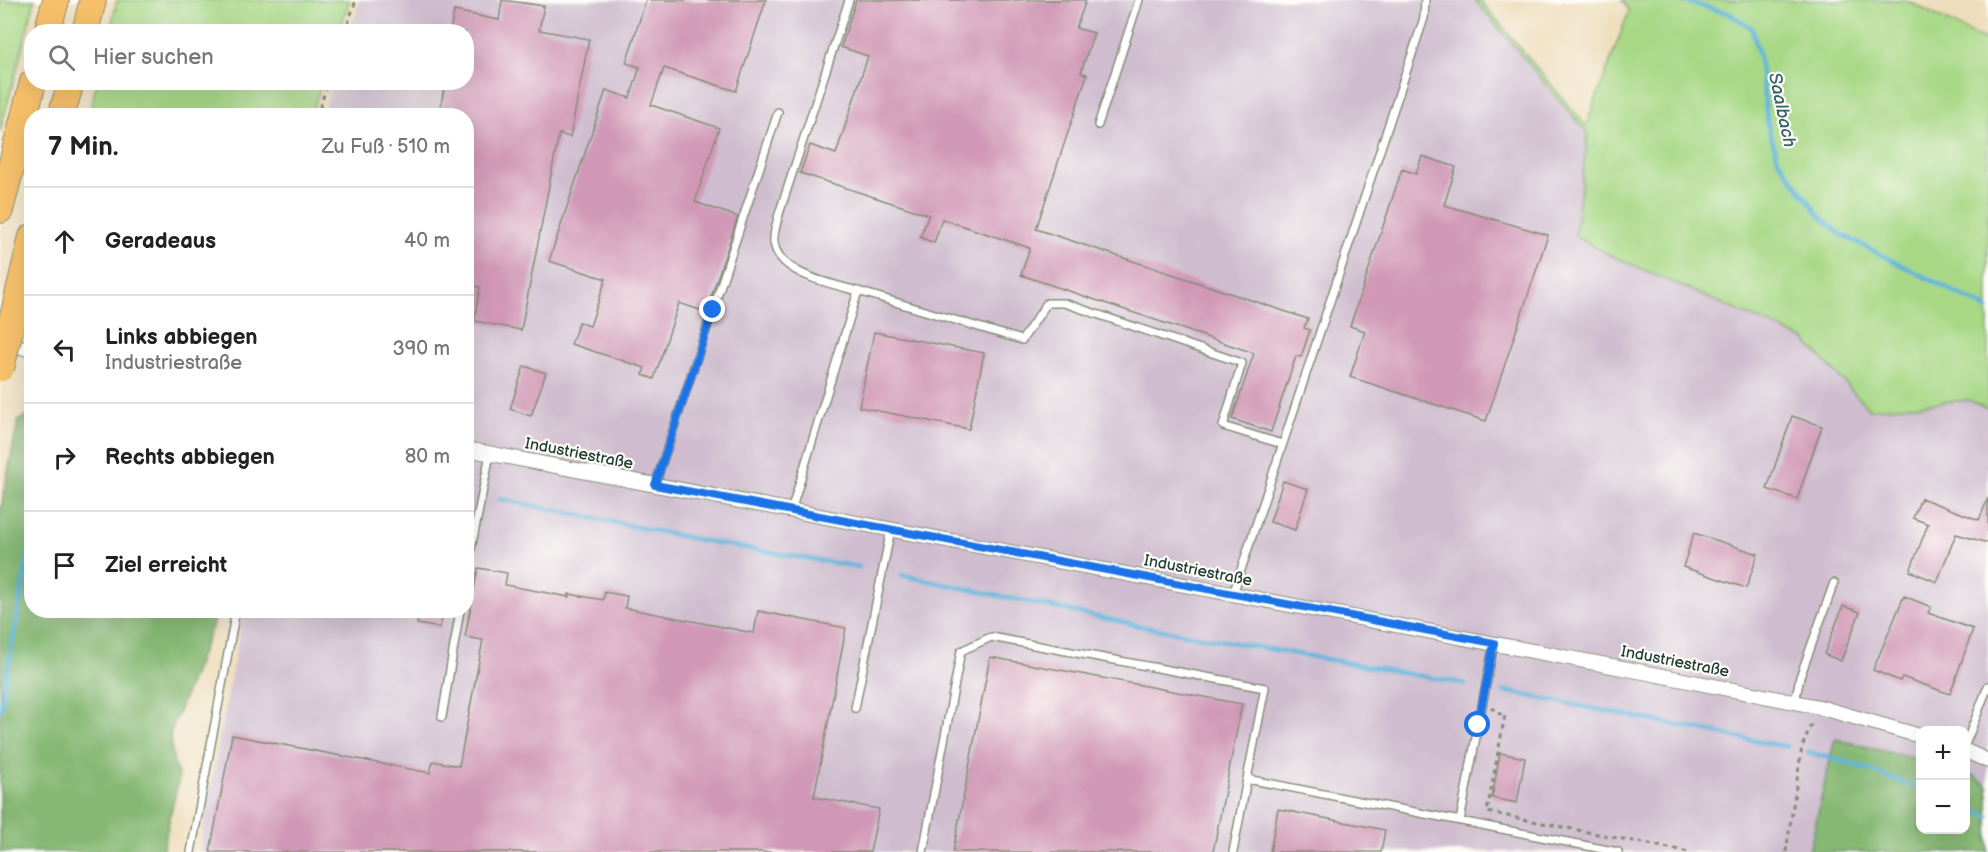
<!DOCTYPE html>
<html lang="de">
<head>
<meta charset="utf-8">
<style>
  body { margin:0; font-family:"Balsamiq Sans",sans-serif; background:#f6f6f6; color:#222 }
  .controls { position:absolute; right:18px; bottom:18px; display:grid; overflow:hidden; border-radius:12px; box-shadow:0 6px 24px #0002 }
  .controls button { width:54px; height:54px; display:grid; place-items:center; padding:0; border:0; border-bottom:2px solid #e0e0e0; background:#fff; color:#222; font:30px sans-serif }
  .stop { position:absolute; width:18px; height:18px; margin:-14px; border:4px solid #1a73e8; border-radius:50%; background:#fff }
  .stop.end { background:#1a73e8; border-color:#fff; box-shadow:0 2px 6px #0008 }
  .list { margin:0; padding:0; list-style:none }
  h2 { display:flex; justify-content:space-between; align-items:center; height:78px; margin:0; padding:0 24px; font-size:26px }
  h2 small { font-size:20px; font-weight:400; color:#767676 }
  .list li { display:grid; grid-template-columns:39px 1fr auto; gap:18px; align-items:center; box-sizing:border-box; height:108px; padding:0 24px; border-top:2px solid #e0e0e0 }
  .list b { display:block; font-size:22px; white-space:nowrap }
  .list p { margin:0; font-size:20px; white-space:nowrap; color:#767676 }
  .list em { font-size:20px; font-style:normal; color:#767676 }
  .icon { flex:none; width:33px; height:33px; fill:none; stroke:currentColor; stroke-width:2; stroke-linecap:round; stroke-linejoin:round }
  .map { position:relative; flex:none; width:1988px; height:852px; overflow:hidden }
  .search { position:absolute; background:#fff; box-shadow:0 6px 24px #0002; left:24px; top:24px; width:450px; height:66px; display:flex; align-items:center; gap:15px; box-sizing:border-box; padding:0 21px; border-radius:24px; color:#767676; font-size:22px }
  .panel { position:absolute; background:#fff; box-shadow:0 6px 24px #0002; left:24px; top:108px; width:450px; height:510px; border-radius:24px }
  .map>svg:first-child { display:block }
  .industrial { fill:#cfbdcf; fill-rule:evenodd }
  .green { fill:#a8d886; stroke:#648a5d; stroke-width:1.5 }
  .forest { fill:#86b873; stroke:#527a54; stroke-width:1.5 }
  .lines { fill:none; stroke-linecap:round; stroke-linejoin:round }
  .stream { stroke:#5fb4db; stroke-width:4.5 }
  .building { fill:#d098b6 }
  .service-casing { stroke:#868d78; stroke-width:10 }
  .minor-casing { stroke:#868d78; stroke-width:16 }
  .motorway-casing { stroke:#868d78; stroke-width:28 }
  .path { stroke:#868d78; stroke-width:3; stroke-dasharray:4.5 4.5; stroke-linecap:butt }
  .service { stroke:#fff; stroke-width:7 }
  .minor { stroke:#fff; stroke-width:14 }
  .motorway { stroke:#f6c06b; stroke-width:26 }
  .motorway-bridge-casing { stroke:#868d78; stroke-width:28; stroke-linecap:butt }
  .motorway-bridge { stroke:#f6c06b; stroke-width:26 }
  .route { stroke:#1a73e8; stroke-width:8 }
  .labels { text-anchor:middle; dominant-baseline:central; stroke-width:4.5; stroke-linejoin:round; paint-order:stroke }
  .street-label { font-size:16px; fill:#1f3d34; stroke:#fdfcf7 }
  .water-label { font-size:18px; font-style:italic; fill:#326166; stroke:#fdfcf7 }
</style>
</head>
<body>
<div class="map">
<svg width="1988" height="852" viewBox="0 0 1988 852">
  <rect width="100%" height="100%" fill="#fdfcf7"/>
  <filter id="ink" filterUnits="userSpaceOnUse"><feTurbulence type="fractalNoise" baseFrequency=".0167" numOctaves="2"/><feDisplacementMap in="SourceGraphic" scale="12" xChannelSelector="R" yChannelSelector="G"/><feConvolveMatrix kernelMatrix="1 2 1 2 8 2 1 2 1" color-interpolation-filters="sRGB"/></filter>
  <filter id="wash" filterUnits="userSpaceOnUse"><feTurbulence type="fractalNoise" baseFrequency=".008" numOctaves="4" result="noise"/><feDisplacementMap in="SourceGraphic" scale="24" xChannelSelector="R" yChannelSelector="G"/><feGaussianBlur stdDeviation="1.35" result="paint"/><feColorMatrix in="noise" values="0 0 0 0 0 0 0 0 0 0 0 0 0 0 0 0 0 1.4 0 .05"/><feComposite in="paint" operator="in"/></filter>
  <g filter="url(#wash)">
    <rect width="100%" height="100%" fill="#edb"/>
    <!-- industrial -->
    <path class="industrial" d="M360 0H1475L1588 134 1575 236 1612 256 1805 341 1869 409 1968 400 1988 409V852H199L243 611 466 610V116L322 115 333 83 466 82V32L350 31ZM1920 730H1966V830H1920Z"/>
    <!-- green -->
    <path class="green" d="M0 0H35L0 132Z
      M117 0H350L339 31H110Z
      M1475 0H1480L1586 126 1629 11 1622 0H1906L1988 42V409L1968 400 1869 409 1805 340 1612 256 1575 236 1588 134Z
      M97 83V82L322 83 311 115H89Z"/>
    <!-- forest -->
    <path class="forest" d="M31 413 32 610 218 611 170 734 173 760 179 777 162 852H0V512L18 421Z
      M1835 739 1920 760V830H1966V771L1988 786V852H1809Z"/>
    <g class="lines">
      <!-- stream -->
      <path class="stream" d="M1679 0 1728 13 1752 28 1759 56 1768 127 1779 161 1819 215 1840 234 1988 309
        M500 499 720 544 859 567
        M902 575 1140 626 1466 684
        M1504 691 1787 747
        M0 710 32 535
        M1808 752 1859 766 1920 789
        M1966 807 1988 816"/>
    </g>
    <g id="blocks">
      <!-- building -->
      <path class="building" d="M502 0 544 6 539 30 589 39 570 137 559 134 521 330 474 321 480 287 466 285V116H439L445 82H466V32H450L454 11 499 20Z
        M646 0H766L736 91 664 68 651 105 719 128 695 202 738 217 706 312 679 303 654 379 643 375 645 368 571 344 579 322 590 326 606 279 549 261 606 90 630 98 640 67 626 63Z
        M856 0H1086L1076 28 1094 33 1081 72 1087 75 1036 229 1308 319 1304 328 1310 330 1301 357 1296 356 1271 432 1232 419 1254 353 1021 275 1030 248 942 219 934 243 920 237 929 215 800 173 810 145 836 154 868 56 841 47Z
        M1422 156 1456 167 1444 205 1548 235 1486 421 1350 377 1365 331 1350 326 1402 169 1416 174Z
        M874 332 984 353 969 429 859 407Z
        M524 366 546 373 531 416 510 409Z
        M1792 416 1822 426 1797 499 1767 489Z
        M1283 481 1308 489 1295 530 1270 522Z
        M1921 498 1979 520 1988 498V543L1956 534 1937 582 1910 571 1928 524 1913 518Z
        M1694 533 1758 554 1746 588 1683 567Z
        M478 568 507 573 505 585 569 597V594L603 600 605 592 627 596 625 608 754 633 758 611 846 628 814 797 879 809 870 852H210L232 735 430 773 433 761 459 766 483 640 465 637Z
        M1904 596 1931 607 1928 613 1973 629 1950 694 1902 677 1900 681 1873 670Z
        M1843 606 1860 612 1841 661 1824 654Z
        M419 610H444L440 628 417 624Z
        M990 657 1242 704 1213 852H953Z
        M1500 753 1525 758 1517 803 1492 798Z
        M1278 809 1385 830 1381 852H1270Z"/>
    </g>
  </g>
  <g filter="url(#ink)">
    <use href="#blocks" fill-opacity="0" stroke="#868d78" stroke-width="1.5"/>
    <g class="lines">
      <!-- service casing -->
      <g class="service-casing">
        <path id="service" d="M1098 125 1139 0
          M858 291 1022 340 1047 303H1064L1242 363 1223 426 1282 444
          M655 485 778 112
          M791 511 858 291C832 284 777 274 774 242 773 233 777 222 779 214L849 0
          M466 574 490 454
          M1233 594 1424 18 1425 0
          M1795 702 1800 677 1834 583
          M855 708 891 529
          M442 717 460 610
          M1966 743 1988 686
          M1460 821 1494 643
          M191 852 236 610
          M923 852 961 651 991 637 1265 688 1247 779
          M1233 852 1247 779 1618 852"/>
      </g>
      <!-- minor casing -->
      <g class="minor-casing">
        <path id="minor" d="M2 342 32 350
          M466 449 1633 670 1819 707 1920 736
          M1966 751 1988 761"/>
      </g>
      <!-- motorway casing -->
      <g class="motorway-casing">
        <path id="motorway" d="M47 32 56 0
          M85 32 93 0
          M61 116 71 82
          M0 210 33 82
          M12 321 32 237"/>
      </g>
      <!-- path -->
      <path class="path" d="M345 32 356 0
        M317 116 328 82
        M1491 707 1497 713 1505 715 1487 812 1689 852
        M1786 852 1802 747 1813 720"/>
      <!-- service -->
      <use href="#service" class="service"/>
      <!-- minor -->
      <use href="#minor" class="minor"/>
      <!-- motorway -->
      <use href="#motorway" class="motorway"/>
      <!-- motorway-bridge casing -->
      <g class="motorway-bridge-casing">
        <path id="motorway-bridge" d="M1 368 12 321"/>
      </g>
      <!-- motorway-bridge -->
      <use href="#motorway-bridge" class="motorway-bridge"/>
    </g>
  </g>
  <g class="lines" filter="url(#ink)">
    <!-- route -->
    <path class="route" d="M713 310 655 485 1494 643 1478 725"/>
  </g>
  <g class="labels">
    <!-- street labels -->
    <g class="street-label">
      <text transform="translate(579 454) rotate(11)">Industriestraße</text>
      <text transform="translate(1198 571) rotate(11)">Industriestraße</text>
      <text transform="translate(1675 662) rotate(11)">Industriestraße</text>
    </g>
    <!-- water labels -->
    <g class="water-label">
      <text transform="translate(1782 110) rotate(78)">Saalbach</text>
    </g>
  </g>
</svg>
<div class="controls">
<button>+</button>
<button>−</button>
</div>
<div class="stop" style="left:1478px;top:725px"></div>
<div class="stop end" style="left:713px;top:310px"></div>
<div class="search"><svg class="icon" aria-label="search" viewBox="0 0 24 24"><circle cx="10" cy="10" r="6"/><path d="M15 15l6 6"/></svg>Hier suchen</div>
<section class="panel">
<h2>7 Min.<small>Zu Fuß · 510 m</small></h2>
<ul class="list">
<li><svg class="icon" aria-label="ahead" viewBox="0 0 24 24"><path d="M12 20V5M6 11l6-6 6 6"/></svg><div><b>Geradeaus</b></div><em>40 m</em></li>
<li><svg class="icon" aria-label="left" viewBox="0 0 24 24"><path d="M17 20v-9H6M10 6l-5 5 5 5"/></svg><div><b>Links abbiegen</b><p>Industriestraße</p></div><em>390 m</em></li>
<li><svg class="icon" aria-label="right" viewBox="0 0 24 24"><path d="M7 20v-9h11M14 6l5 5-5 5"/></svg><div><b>Rechts abbiegen</b></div><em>80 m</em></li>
<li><svg class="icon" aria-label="arrive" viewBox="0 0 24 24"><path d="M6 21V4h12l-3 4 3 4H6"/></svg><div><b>Ziel erreicht</b></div></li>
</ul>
</section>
</div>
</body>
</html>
